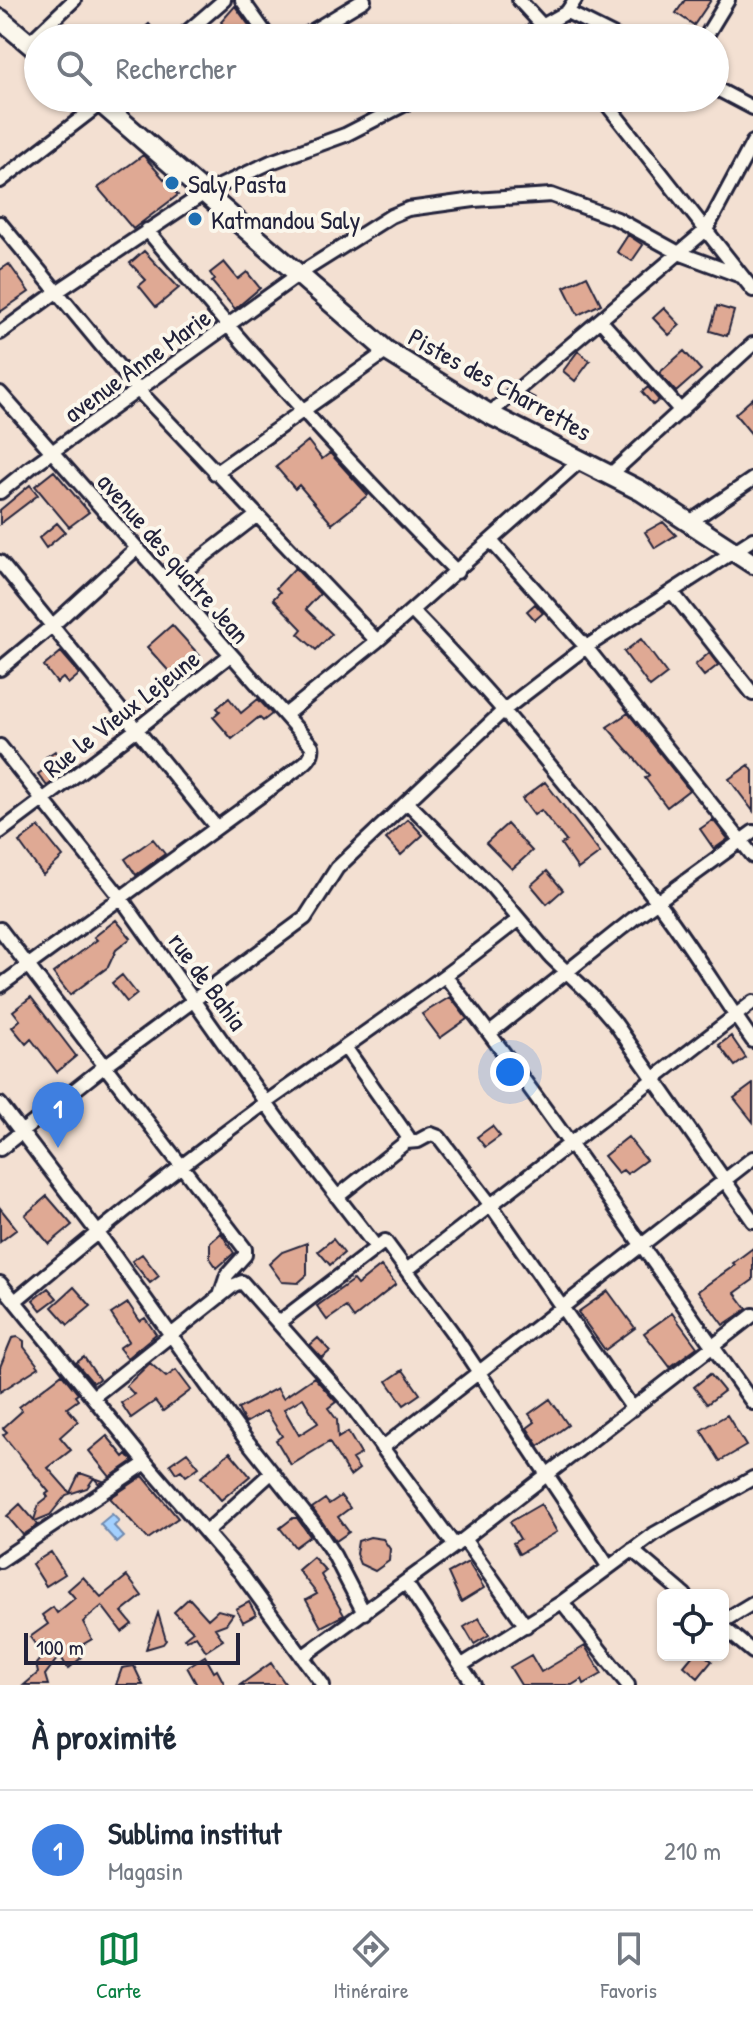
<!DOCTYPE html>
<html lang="fr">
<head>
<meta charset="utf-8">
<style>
  body { margin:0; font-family:"Patrick Hand",sans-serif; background:#f6f6f7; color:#1f2937 }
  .controls { position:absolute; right:24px; bottom:24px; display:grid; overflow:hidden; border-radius:12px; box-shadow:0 2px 6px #0004 }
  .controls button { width:72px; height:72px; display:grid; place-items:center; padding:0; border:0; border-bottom:2px solid #e0e1e3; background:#fff; color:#1f2937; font:40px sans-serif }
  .scale { position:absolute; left:24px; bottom:20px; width:216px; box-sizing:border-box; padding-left:8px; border:4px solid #22223b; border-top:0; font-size:22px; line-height:28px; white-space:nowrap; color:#22223b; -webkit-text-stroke:6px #fbf7ec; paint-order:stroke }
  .you { position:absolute; left:510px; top:1072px; width:28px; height:28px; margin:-20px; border:6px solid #fff; border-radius:50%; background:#1a73e8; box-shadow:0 0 0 12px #1a73e833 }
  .badge { display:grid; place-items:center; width:52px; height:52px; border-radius:50%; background:#0b8043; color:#fff; font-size:26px; font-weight:700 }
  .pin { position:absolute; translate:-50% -66px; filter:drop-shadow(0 2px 4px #0008) }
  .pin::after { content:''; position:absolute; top:42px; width:28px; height:24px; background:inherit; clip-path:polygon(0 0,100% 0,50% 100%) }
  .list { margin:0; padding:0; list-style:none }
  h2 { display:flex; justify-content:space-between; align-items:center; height:104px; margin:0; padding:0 32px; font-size:34px }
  h2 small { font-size:26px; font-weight:400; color:#747a83 }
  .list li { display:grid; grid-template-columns:52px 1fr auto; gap:24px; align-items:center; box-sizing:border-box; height:120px; padding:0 32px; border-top:2px solid #e0e1e3 }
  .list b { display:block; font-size:30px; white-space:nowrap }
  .list p { margin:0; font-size:26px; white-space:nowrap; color:#747a83 }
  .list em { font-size:26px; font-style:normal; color:#747a83 }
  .icon { flex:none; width:44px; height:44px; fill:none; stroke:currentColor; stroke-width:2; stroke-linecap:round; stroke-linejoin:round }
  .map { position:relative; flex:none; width:753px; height:1685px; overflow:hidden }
  .search { position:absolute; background:#fff; box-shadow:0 2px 6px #0004; left:24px; right:24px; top:24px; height:88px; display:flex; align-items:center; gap:20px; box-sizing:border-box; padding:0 28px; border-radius:44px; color:#747a83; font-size:30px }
  .sheet { height:224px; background:#fff }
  nav { display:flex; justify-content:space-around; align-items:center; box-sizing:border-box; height:112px; border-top:2px solid #e0e1e3; background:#fff; font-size:22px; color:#747a83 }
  nav a { display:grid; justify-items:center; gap:4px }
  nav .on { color:#0b8043 }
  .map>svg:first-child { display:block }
  .water { fill:#a3d0fe; stroke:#6f8ab0; stroke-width:2 }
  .building { fill:#dfa994; stroke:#22223b; stroke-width:2; fill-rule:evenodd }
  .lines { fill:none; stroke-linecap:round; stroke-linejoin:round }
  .street-casing { stroke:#22223b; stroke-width:18 }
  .secondary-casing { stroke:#22223b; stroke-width:24 }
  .street { stroke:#fbf7ec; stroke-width:12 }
  .secondary { stroke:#fbf7ec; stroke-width:18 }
  .poi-dot { fill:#1f6fb2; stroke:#fbf7ec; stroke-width:3 }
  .labels { text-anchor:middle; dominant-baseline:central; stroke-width:8; stroke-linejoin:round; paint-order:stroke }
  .poi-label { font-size:26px; fill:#22223b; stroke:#fbf7ec; text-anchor:start }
  .street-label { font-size:26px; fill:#22223b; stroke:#fbf7ec }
</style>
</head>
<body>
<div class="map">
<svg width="753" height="1685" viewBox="0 0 753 1685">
  <rect width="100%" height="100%" fill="#f3e0d2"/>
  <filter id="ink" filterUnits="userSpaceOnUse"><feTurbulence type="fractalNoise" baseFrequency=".0125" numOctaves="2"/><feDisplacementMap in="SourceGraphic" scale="16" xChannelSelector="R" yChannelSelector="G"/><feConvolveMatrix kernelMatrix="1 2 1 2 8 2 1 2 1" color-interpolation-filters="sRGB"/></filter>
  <g filter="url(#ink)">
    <!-- water -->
    <path class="water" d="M112 1514 119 1521 114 1526 124 1537 117 1543 100 1524Z"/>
    <!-- building -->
    <path class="building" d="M685 0H711L694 25 676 13Z
      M235 6 258 38H234L221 22Z
      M149 24 161 38H132Z
      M451 24 458 38H424Z
      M143 155 178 195 133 229 98 188Z
      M628 235 643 245 632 261 617 252Z
      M144 251 179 288 156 307 139 286 146 280 130 263Z
      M224 262 238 279 247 272 260 288 235 309 212 282 215 280 210 273Z
      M9 264 29 292 0 312V270Z
      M587 276 601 304 578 315 564 287Z
      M717 306 734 311 727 336 710 331Z
      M664 308 680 325 669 335 653 318Z
      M578 351 590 361 575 381 563 371Z
      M684 351 701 370 676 392 659 373Z
      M648 387 659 400 653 405 642 392Z
      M527 394 535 398 529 408 519 402Z
      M753 398V436L735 414Z
      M308 441 322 459 330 453 368 495 332 524 299 485 295 489 276 467Z
      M54 471 89 512 69 527 35 486Z
      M30 485 38 495 0 524V510Z
      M663 522 676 535 655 548 645 532Z
      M57 523 65 532 46 548 39 538Z
      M295 568 320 594 306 609 332 634 316 650 298 634 302 629 273 599 280 592 276 588Z
      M535 604 543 613 535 620 527 611Z
      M172 625 200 656 175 678 147 647Z
      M641 639 667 674 650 687 624 652Z
      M61 652 80 674 68 684 63 678 57 683 44 666Z
      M709 653 718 665 704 676 695 665Z
      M229 698 241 713 258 699 272 714 263 721 259 717 232 739 213 717 220 711 217 708Z
      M628 713 689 790 667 807 645 778 649 775 607 727Z
      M55 751 65 764 60 767 64 773 47 786 38 774 45 769 42 765 47 761 46 757Z
      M749 765 753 771V811L729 779Z
      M545 782 600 853 578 869 561 844 566 841 541 810 534 815 522 799Z
      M408 819 423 835 401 855 386 839Z
      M713 820 728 839 714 849 700 829Z
      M507 824 532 851 512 869 486 843Z
      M39 827 63 857 43 875 19 842Z
      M153 839 165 854 136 875 125 859Z
      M547 871 563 890 547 904 531 885Z
      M116 920 131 938 116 950 108 967 70 995 53 973 97 940 94 937Z
      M122 975 137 994 127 1002 112 983Z
      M31 997 76 1056 57 1072 31 1039 26 1044 12 1027 20 1020 13 1011Z
      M450 997 467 1019 440 1038 422 1014Z
      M731 1036 746 1058 735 1066 719 1045Z
      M753 1084V1122L734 1098Z
      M492 1126 500 1136 485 1147 477 1137Z
      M628 1137 646 1160 627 1174 623 1170 618 1173 604 1156Z
      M47 1196 72 1225 49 1244 25 1215Z
      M0 1208 17 1229 0 1242Z
      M221 1233 234 1253 217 1268 210 1258V1243Z
      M333 1239 344 1253 330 1265 318 1251Z
      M307 1243V1275L298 1283 282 1282 269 1264 282 1252Z
      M753 1248V1280L735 1293 747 1309 723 1325 698 1291 735 1265 733 1263Z
      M142 1254 159 1276 150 1283 132 1261Z
      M381 1266 396 1284 354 1318 346 1307 327 1320 317 1306 353 1280 357 1285Z
      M74 1287 91 1306 68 1325 52 1307Z
      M48 1288 57 1298 41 1310 33 1300Z
      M608 1291 635 1328 605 1350 578 1312Z
      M128 1303 140 1321 145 1318 156 1334 127 1358 119 1348 129 1341 111 1314Z
      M672 1313 697 1347 670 1367 644 1333Z
      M18 1337 24 1341V1347L39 1367 0 1392V1367L12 1338Z
      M318 1338 330 1351 322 1358 310 1345Z
      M84 1357 99 1379 93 1383 76 1363Z
      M150 1363 166 1377 176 1370 191 1390 163 1411 155 1401 131 1418 121 1403 134 1394 126 1386Z
      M403 1370 420 1394 404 1405 387 1381Z
      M62 1374 78 1394 75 1396 78 1400 67 1408 78 1421 60 1437 71 1450 48 1468 70 1493 79 1474H83L103 1481 99 1484 94 1478 87 1488 66 1495 50 1515 35 1521 38 1525 23 1535 7 1516 20 1504 34 1520 39 1504 48 1497 46 1494 49 1492 3 1435 7 1432 3 1428 22 1411 19 1407Z
      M710 1374 724 1391 707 1404 694 1387Z
      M314 1377 336 1402 328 1408 337 1420 338 1438 348 1432 361 1454 352 1459 359 1469 350 1476 329 1442 291 1465 276 1440 282 1436 266 1411 245 1423 238 1409 277 1388 283 1398ZM303 1398 318 1423 299 1435 284 1409Z
      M550 1399 568 1425 539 1446 527 1428 535 1422 529 1414Z
      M727 1415 746 1446 720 1461 701 1430Z
      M107 1436 124 1457 127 1454 133 1461 110 1477 89 1451Z
      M187 1452 199 1467 186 1476 181 1470 176 1473 170 1464Z
      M230 1452 250 1476 221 1500 201 1477Z
      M143 1476 178 1518 148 1539 110 1498Z
      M341 1496 350 1508 338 1517 349 1532 336 1541 312 1508 325 1499 329 1504Z
      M541 1504 557 1532 519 1554 513 1543 520 1539 510 1522Z
      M293 1518H297L310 1536 295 1547 280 1528Z
      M370 1537 383 1539 390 1549 389 1561 375 1571 360 1564 356 1554 358 1541Z
      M51 1552 65 1574 46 1586 32 1564Z
      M313 1557 326 1571 321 1575 344 1615 321 1627 306 1600 317 1594 298 1570Z
      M468 1562 484 1588 461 1602 448 1573Z
      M127 1576 142 1596 122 1612 132 1624 122 1632 102 1606 83 1622 92 1639 75 1649 81 1658 68 1669 60 1655 45 1675 48 1685H24L38 1673 36 1664 43 1655 30 1637 48 1624 42 1615 53 1607 57 1613 75 1598 68 1590 83 1577 101 1597Z
      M189 1598 208 1619 218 1610 233 1614 226 1624 215 1628 223 1640 206 1651 196 1636 186 1640 184 1638 193 1631 174 1612Z
      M249 1602 256 1615 243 1622 236 1609Z
      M158 1613 166 1640 163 1644 146 1649Z
      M479 1618 489 1635 474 1644 464 1627Z
      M585 1646 602 1674 584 1684 582 1679 572 1685H521L510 1667 531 1655 541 1672Z
      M693 1655H704L712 1661 698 1678 684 1666Z
      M205 1656 214 1672 217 1670 225 1685H197L187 1667Z
      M271 1663 286 1685H240Z
      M134 1666 143 1685H116L122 1668Z"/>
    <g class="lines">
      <!-- street casing -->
      <g class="street-casing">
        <path id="street" d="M242 0 269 38
          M519 0 554 38
          M567 12 619 38
          M180 38 224 0
          M301 38 364 0
          M521 38 567 12 575 0
          M705 38 728 0
          M29 43 74 0
          M715 88 753 108
          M602 98 753 290
          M0 181 105 100
          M0 223 138 390 377 641
          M147 230C246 349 347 463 457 572
          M600 320 681 411
          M0 333 55 293 203 194 271 162 345 135 417 98
          M0 393 312 746C315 760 298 767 289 775L0 986
          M489 414 706 230 753 142
          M215 473 387 351
          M610 475 753 344
          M0 492 31 467 299 274 391 216 408 209 474 200 551 195 617 219 679 253 741 276
          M690 522 753 479
          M492 542 586 647 753 856
          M0 562 216 827
          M168 584 256 516
          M672 592 753 694
          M412 611C500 701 580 799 656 900 691 945 720 995 753 1041
          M0 669 53 625 136 549
          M285 715 377 641 581 460
          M0 746 121 898 278 1120 376 1247
          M408 803 492 887 551 957 591 995 615 1023 753 1221
          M0 832 137 729 229 656
          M0 929 245 1249V1255L227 1275 220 1296
          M446 977C554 1115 651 1261 753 1403
          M490 1033 633 919 753 832
          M0 1104 98 1233 244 1437 314 1525 334 1555 364 1613
          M406 1142 418 1141 431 1134 439 1137 490 1204 633 1409
          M0 1149 106 1065 305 918 337 868 504 710 586 647 753 539
          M337 1197 406 1142 408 1137 345 1047
          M408 1269 753 1002
          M0 1283 146 1463 240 1572 323 1685
          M15 1301C97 1232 181 1164 268 1101 353 1041 437 984 519 919
          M278 1323 385 1241 452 1332 608 1566
          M93 1397 234 1285 242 1282 350 1404 455 1546
          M382 1448 753 1158
          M206 1532 271 1473
          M464 1539 526 1626
          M632 1550 685 1595
          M0 1561 146 1463
          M406 1583 474 1685
          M562 1602 628 1685
          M723 1621 753 1603
          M723 1627 753 1652
          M302 1657 464 1539 753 1315
          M462 1665 562 1602 654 1534 753 1478"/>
      </g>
      <!-- secondary casing -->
      <g class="secondary-casing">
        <path id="secondary" d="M0 19 38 51
          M95 98 387 351 489 414 641 491 753 564"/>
      </g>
      <!-- street -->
      <use href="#street" class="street"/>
      <!-- secondary -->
      <use href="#secondary" class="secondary"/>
    </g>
  </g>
  <!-- markers -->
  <g class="poi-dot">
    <circle cx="172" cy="183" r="8"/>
    <circle cx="195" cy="219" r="8"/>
  </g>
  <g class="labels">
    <!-- poi labels -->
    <g class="poi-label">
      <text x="188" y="183">Saly Pasta</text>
      <text x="211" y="219">Katmandou Saly</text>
    </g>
    <!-- street labels -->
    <g class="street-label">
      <text transform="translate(137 365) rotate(-36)">avenue Anne Marie</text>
      <text transform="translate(500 384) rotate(29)">Pistes des Charrettes</text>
      <text transform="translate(174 558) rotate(49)">avenue des quatre Jean</text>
      <text transform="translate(121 713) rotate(-38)">Rue le Vieux Lejeune</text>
      <text transform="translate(208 981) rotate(54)">rue de Bahia</text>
    </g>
  </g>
</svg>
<div class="controls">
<button><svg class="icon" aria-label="locate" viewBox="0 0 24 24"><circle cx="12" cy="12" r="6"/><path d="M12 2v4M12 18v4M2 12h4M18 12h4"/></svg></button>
</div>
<div class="scale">100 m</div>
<div class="you"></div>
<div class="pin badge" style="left:58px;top:1148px;background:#3f7fe0">1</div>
<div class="search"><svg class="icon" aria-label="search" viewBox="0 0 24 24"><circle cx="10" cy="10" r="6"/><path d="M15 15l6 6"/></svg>Rechercher</div>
</div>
<section class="sheet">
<h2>À proximité<small></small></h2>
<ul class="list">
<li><span class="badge" style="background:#3f7fe0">1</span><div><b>Sublima institut</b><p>Magasin</p></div><em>210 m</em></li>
</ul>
</section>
<nav>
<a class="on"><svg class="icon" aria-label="map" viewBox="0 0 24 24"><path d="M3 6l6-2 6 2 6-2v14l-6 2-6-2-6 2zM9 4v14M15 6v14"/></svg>Carte</a>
<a><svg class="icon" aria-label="directions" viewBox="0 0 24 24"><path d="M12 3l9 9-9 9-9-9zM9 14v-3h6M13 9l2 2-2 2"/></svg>Itinéraire</a>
<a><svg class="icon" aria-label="saved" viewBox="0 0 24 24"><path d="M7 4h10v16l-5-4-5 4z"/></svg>Favoris</a>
</nav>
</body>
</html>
